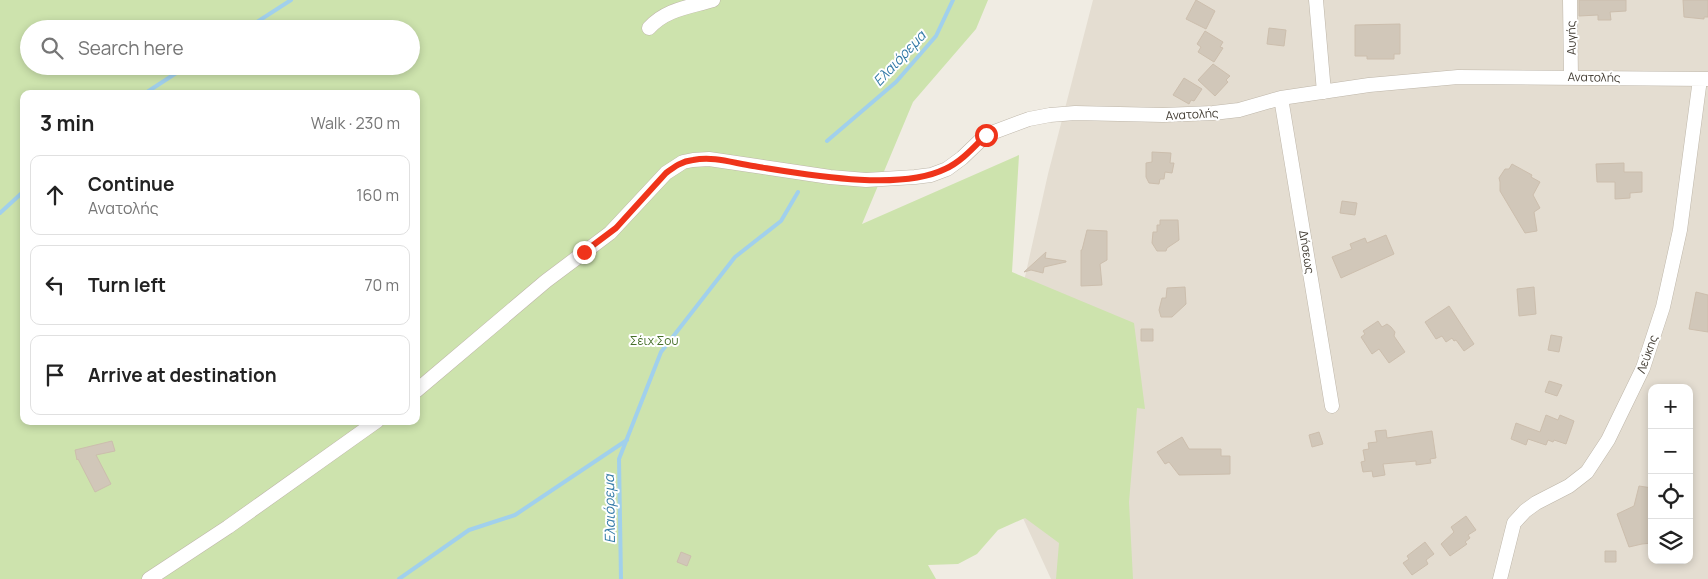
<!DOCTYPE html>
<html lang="en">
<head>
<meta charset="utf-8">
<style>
  body { margin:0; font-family:Manrope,sans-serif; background:#f2f2f2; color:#222 }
  .controls { position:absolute; right:15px; bottom:15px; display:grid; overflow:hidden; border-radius:10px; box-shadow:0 2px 8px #0003 }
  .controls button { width:45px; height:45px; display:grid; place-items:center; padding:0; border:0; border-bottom:1px solid #e0e0e0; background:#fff; color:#222; font:25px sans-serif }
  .stop { position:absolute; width:15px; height:15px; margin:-11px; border:4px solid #ef341b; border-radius:50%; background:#fff }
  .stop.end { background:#ef341b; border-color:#fff; box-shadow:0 1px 5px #0008 }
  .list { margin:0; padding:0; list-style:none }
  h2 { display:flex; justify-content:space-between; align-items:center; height:65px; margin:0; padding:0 20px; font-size:21px }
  h2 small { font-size:16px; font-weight:400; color:#767676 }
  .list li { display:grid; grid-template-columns:32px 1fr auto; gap:15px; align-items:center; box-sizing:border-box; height:80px; margin:0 10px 10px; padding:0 10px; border:1px solid #e0e0e0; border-radius:10px }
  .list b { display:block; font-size:19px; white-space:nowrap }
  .list p { margin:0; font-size:16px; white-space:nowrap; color:#767676 }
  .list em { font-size:16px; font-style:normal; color:#767676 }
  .icon { flex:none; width:28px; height:28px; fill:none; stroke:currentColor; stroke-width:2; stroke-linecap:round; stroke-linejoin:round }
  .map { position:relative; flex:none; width:1708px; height:579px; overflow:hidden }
  .search { position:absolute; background:#fff; box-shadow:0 2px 8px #0003; left:20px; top:20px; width:400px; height:55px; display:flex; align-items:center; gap:12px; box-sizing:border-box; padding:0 18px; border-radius:28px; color:#767676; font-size:19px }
  .panel { position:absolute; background:#fff; box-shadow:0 2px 8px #0003; left:20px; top:90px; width:400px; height:335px; border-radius:10px }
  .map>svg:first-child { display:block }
  .residential { fill:#e4ddd1; fill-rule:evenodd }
  .green { fill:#cde3ad; fill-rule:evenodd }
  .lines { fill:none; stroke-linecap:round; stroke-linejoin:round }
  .stream { stroke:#a1d0ec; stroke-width:4 }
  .building { fill:#d1c7b9; stroke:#ccbead }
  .minor-casing { stroke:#beb6a9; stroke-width:15 }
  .minor { stroke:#fff; stroke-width:14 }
  .route { stroke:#ef341b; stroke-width:6 }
  .labels { text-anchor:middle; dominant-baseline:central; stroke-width:4; stroke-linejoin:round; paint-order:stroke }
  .street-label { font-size:12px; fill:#423c33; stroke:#fff }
  .park-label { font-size:12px; fill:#47702a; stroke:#fff }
  .water-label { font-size:14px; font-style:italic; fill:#337aa7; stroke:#fff }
</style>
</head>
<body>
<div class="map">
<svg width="1708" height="579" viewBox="0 0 1708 579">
  <rect width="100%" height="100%" fill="#f0ece3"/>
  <!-- residential -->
  <path class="residential" d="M1093 0H1708V579H1051L988 442 1048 174ZM1652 388H1689V560H1652Z"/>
  <!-- green -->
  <path class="green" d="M0 0H988L976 29 913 102 862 224 1019 155 1012 272 1134 323 1145 409 1137 408 1129 502 1133 579H1056L1059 543 1025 518 998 530 977 554 958 564 928 565 936 579H0ZM29 29H411V66H29ZM24 94H416V421H24Z"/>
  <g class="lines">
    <!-- stream -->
    <path class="stream" d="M246 29 291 0
      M144 94 187 66
      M827 141 896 82 936 36 953 0
      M0 213 24 191
      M399 579 469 530 515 515 627 440
      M621 579 619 459 661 352 735 257 781 221 798 192"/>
  </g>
  <!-- building -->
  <path class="building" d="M1196 0 1215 11 1206 29 1186 19Z
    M1579 0H1626V11L1610 12 1611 20H1598V15L1579 16Z
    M1683 0H1708V17H1704V19L1684 17Z
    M1400 24V54H1394V59H1367V56H1355V25Z
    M1269 28 1286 30 1284 46 1267 44Z
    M1205 31 1223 42 1220 47 1223 48 1214 62 1198 52 1201 47 1197 44Z
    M1213 64 1230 76 1226 80 1228 82 1215 96 1198 80Z
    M1184 78 1202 89 1194 101 1191 100 1189 104 1173 95Z
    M1152 152 1171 153 1170 163H1174L1172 173 1165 172 1164 179H1160L1159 184 1149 183 1146 177V163L1152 162Z
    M1624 163V172H1642V192L1630 193V198L1615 199V182H1597L1596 164Z
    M1512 164 1532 175 1531 177 1540 182 1533 195 1540 208 1534 212 1537 231 1525 233 1500 191V182L1499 178 1505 169H1509Z
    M1342 201 1357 203 1355 215 1340 213Z
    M1160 220H1178L1179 240 1167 248 1166 251H1157L1152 243 1153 232H1157V225H1160Z
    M1087 230 1107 231V260L1100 264 1102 285 1081 286V250H1082Z
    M1386 235 1394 254 1341 278 1332 257 1352 249 1350 244 1365 238 1367 243Z
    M1046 252 1045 258 1066 261V262L1044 267 1043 273 1031 270 1024 272Z
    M1185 287 1186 304 1172 317H1161L1159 310 1162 298H1166L1167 288Z
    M1534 287 1536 314 1519 316 1517 289Z
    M1696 292 1708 295V332L1689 329Z
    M1449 306 1474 344 1464 351 1456 340 1454 341 1452 338 1446 342 1442 336 1436 339 1425 322Z
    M1378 321 1382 327 1387 324 1391 327 1395 332 1394 336 1405 352 1389 363 1379 349 1372 354 1361 337 1365 334 1363 331Z
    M1141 329H1153V341H1141Z
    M1551 335 1562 337 1559 352 1548 350Z
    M1549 381 1562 385 1557 396 1545 392Z
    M1546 415 1558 420 1560 415 1574 421 1566 444 1554 440 1553 442 1548 440 1546 445 1528 439 1526 445 1511 439 1516 423 1540 432Z
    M1386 430 1387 438 1432 431 1436 458 1430 459 1431 463 1416 465V461L1383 464 1385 475 1373 477 1372 471 1363 472 1361 462 1365 461 1363 450 1369 449 1368 443 1377 442 1375 431Z
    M1319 432 1323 444 1312 447 1309 435Z
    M1182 437 1189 449H1221V456H1230V474L1179 475 1169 462 1165 464 1157 452Z
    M112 441 115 451 96 455 111 484 95 492 78 459 77 460 75 450Z
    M1639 486 1652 488V543L1642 544 1629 547 1617 514 1634 506Z
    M1466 516 1476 530 1468 535 1470 538 1465 542 1467 544 1450 556 1441 544 1454 532 1451 527Z
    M1425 542 1434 554 1426 560 1428 564 1412 575 1403 563 1409 559 1407 556Z
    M1605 551H1616V562H1605Z
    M681 552 691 556 687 566 677 562Z"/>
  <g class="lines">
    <!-- minor casing -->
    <g class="minor-casing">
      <path id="minor" d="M1316 0 1324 92
        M1570 0 1571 77
        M649 28C666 9 690 7 713 0
        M1281 98 1332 406
        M416 391 546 281 610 233 666 173 683 162 693 160 709 159 830 177 866 180 915 177 931 175 947 169 962 158 986 135 1029 119 1050 115 1075 113 1163 115 1213 113 1239 110 1281 98 1369 85 1458 77 1708 79
        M149 579 228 527 377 421
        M1500 579 1514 523 1525 511 1536 503 1569 486 1587 472 1608 440 1643 368 1663 307 1680 230 1700 79"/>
    </g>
    <!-- minor -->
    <use href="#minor" class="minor"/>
  </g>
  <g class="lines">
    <!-- route -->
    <path class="route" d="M584 252 616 228 666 173C674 167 682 161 693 160 714 156 733 163 753 166 804 174 898 192 945 169 961 162 974 147 986 135"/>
  </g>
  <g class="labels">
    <!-- street labels -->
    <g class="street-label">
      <text transform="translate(1571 38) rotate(-91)">Αυγής</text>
      <text transform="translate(1594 77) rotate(1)">Ανατολής</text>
      <text transform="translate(1192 114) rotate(-3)">Ανατολής</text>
      <text transform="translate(1307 252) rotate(81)">Δήσεως</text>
      <text transform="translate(1647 354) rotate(-70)">Λεύκης</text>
    </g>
    <!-- park labels -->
    <g class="park-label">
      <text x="654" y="340">Σέιχ Σου</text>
    </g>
    <!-- water labels -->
    <g class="water-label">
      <text transform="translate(899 58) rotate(-47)">Ελαιόρεμα</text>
      <text transform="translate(609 509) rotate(-91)">Ελαιόρεμα</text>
    </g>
  </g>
</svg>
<div class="controls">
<button>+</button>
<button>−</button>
<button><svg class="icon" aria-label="locate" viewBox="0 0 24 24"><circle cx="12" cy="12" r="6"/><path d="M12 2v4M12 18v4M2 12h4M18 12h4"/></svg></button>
<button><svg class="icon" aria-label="layers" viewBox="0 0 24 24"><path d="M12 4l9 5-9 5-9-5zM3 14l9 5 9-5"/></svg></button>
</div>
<div class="stop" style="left:986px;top:135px"></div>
<div class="stop end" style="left:584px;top:252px"></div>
<div class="search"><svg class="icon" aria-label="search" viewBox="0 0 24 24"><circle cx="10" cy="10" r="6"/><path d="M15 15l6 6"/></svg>Search here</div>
<section class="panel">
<h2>3 min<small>Walk · 230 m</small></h2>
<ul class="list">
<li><svg class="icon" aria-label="ahead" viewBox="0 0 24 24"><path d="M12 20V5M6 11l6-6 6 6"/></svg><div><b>Continue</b><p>Ανατολής</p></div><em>160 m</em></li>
<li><svg class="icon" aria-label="left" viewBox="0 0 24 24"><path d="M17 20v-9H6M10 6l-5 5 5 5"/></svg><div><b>Turn left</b></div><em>70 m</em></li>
<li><svg class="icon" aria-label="arrive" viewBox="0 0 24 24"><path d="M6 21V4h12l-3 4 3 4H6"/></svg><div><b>Arrive at destination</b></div></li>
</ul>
</section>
</div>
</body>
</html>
